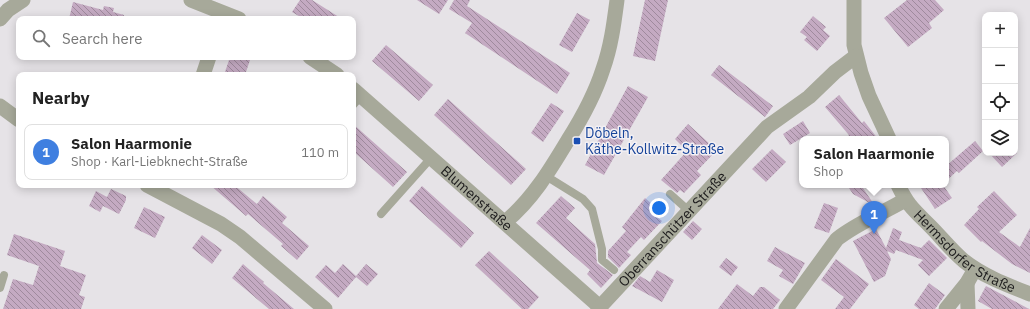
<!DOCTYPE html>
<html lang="en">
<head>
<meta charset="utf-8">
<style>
  body { margin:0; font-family:"IBM Plex Sans",sans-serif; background:#f2f2f2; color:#222 }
  .controls { position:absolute; right:12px; top:12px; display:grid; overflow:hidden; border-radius:8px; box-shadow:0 2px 10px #0003 }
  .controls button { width:36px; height:36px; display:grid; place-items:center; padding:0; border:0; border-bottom:1px solid #e0e0e0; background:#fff; color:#222; font:20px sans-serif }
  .you { position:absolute; left:659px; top:208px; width:14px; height:14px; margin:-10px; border:3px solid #fff; border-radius:50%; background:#1a73e8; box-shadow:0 0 0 6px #1a73e833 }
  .badge { display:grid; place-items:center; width:26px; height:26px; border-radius:50%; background:#63721f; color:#fff; font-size:13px; font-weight:700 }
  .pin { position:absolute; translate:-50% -33px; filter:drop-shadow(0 1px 2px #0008) }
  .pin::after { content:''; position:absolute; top:21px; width:14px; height:12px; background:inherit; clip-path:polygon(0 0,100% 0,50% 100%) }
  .popup { position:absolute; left:799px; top:136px; width:150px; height:52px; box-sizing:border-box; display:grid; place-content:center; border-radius:8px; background:#fff; filter:drop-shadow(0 1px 3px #0005); font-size:13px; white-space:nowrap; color:#767676 }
  .popup b { font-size:15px; color:#222 }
  .popup::after { content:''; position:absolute; left:50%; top:100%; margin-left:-8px; border:8px solid transparent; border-top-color:#fff }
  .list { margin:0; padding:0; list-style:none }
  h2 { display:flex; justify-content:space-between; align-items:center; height:52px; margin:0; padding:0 16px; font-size:17px }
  h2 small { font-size:13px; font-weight:400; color:#767676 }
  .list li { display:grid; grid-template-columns:26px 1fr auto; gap:12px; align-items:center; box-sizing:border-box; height:56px; margin:0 8px 8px; padding:0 8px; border:1px solid #e0e0e0; border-radius:8px }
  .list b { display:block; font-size:15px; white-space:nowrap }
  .list p { margin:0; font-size:13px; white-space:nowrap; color:#767676 }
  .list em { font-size:13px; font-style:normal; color:#767676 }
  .icon { flex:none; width:22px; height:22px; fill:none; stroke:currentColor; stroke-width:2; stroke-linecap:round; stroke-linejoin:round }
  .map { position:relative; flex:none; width:1030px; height:309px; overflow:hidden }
  .search { position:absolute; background:#fff; box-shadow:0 2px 10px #0003; left:16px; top:16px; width:340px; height:44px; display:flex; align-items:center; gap:10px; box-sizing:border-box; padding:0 14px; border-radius:8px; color:#767676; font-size:15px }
  .panel { position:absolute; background:#fff; box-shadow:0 2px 10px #0003; left:16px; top:72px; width:340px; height:116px; border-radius:8px }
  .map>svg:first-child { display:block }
  .building { fill:url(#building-back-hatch) }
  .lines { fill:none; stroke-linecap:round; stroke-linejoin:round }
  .lane { stroke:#a7a99a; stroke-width:8 }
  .street { stroke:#a7a99a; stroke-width:15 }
  .transit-dot { fill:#1a4fb4; stroke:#f3f0f4; stroke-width:1.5 }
  .labels { text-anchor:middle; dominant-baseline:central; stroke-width:3; stroke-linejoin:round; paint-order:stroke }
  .transit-label { font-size:14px; fill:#164399; stroke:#f3f0f4; text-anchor:start }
  .street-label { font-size:14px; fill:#1d1c1d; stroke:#f3f0f4 }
</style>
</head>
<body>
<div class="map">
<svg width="1030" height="309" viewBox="0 0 1030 309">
  <defs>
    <pattern id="building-back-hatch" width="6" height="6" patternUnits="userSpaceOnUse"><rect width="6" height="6" fill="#c4aac2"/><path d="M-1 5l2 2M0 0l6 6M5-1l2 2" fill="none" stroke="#9f8a9d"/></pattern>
  </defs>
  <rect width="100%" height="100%" fill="#e6e3e7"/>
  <!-- building -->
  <path class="building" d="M300 0H312L342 19H304L292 12Z
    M417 0H448L439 14Z
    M454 0H470L467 6 570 73 557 94 465 33 472 23 449 9Z
    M645 0H668L655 61 633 56Z
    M907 0H935L944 10 929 23 932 28 908 47 884 18Z
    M73 2 103 10 104 6 114 8 113 12 124 15 123 19H69Z
    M577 13 590 20 572 52 559 45Z
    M813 16 826 27 823 30 830 36 817 51 804 40 807 37 800 32Z
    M386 45 433 85 419 101 372 61Z
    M230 57H251L245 75H224Z
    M719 65 773 106 765 117 711 75Z
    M628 86 648 97 604 175 585 165Z
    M839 95 862 123 864 121 878 139H846L849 135 825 107Z
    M448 99 526 169 511 185 434 115Z
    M551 103 564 111 543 142 531 133Z
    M803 121 810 133 790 145 783 134Z
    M353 124 407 172 393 187 353 151Z
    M688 124 712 146 709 149 714 153 697 171 701 175 684 193 680 190 677 193 661 180 687 151 675 139Z
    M975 141 983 151 959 173 957 171 946 181V166Z
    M772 149 786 162 766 182 752 169Z
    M989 153H1017L1002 167Z
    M210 185H234L257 204 263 196 287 217 282 223 309 246 297 260 281 246 283 244 248 214 246 216Z
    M847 185H861L875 206 853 194Z
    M919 185H943L952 198 935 209Z
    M422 186 474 233 461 248 409 201Z
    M111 189 126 196V200L119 214 103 206 100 212 89 206 96 191 107 197Z
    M994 191 1017 215 999 232 1020 247 1030 228V273L1012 264 982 241 981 242 964 225 979 209 977 207Z
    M561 196 575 208 566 218 595 244 597 263 613 275 601 288 587 274 590 270 536 223Z
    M645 198 662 213 658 218 662 221 644 240 641 237 627 252 631 255 619 268 608 257V251L626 231 622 227Z
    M824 203 838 208 829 233 814 228Z
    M144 207 165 217 155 238 134 228Z
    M693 221 702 229 692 240 683 232Z
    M893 228 902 232 899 240 921 248 929 240 947 258 929 276 918 265 923 260 896 250 894 254 887 251 891 259 885 276 874 282 853 241 876 229 886 248Z
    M14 234 65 251 60 266 86 275 79 295 85 297 81 309H3L13 279 33 285 39 266 7 255Z
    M202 235 222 250 212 264 192 248Z
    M775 247 805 263 793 284 779 276 783 270 767 261Z
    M489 251 539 297 528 309H522L475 265Z
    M726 258 738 267 731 276 719 267Z
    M836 259 869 284 850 309H835L844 297 821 280Z
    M243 264 264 282 263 283 294 309H269L232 278Z
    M343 264 356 276 366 264 378 274 367 286 356 277 338 298 315 277 326 265 335 273Z
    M657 270 674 280 662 302 632 286 640 276 650 282Z
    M929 283 945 295 935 309H919L914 305Z
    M737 284 753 296 760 287H764L780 300 773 309H718Z
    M986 286 1029 309H992L978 301Z"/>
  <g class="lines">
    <!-- lane -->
    <path class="lane" d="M353 105 361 96
      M546 176 583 199 592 209 602 249V260L614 270
      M670 194 689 211
      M381 214 431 158
      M0 288 4 275"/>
    <!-- street -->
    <g class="street">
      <path d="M191 0 239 19"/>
      <path d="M854 0V45L861 73 869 96 889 139"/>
      <path d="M0 19 8 10 23 0"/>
      <path d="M310 57 337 75"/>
      <path d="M203 75 209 57"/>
      <path id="s1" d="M353 89 600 307"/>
      <path d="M0 106 19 120"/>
      <path d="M147 185 221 224 240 237 325 309"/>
      <path id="s2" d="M898 185C908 206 914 210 930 226 941 237 952 251 964 261 983 276 1007 285 1030 294"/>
      <path d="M505 222C532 200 550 170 568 140 582 118 595 94 603 69 611 47 614 23 617 0"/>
      <path d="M967 283 968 309"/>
      <path id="s3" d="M598 309 767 127 809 97 835 72 856 56"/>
      <path d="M786 309 837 239C857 223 883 213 905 200"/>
      <path d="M946 309 967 283 975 269"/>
    </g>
  </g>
  <!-- markers -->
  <rect class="transit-dot" x="573" y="137" width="8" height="8" rx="2"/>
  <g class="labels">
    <!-- transit labels -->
    <g class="transit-label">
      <text x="585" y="133">Döbeln,<tspan x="585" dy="16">Käthe-Kollwitz-Straße</tspan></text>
    </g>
    <!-- street labels -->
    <g class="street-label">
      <text stroke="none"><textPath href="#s1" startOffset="165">Blumenstraße</textPath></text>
      <text stroke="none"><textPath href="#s3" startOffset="109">Oberranschützer Straße</textPath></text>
      <text stroke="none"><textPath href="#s2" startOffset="96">Hermsdorfer Straße</textPath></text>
    </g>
  </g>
</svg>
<div class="controls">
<button>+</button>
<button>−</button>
<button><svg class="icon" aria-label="locate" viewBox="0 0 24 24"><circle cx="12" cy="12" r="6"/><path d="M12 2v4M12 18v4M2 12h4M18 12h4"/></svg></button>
<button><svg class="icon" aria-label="layers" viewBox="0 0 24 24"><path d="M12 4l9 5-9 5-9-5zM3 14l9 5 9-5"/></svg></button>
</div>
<div class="you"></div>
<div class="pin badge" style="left:874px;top:234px;background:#3f7fe0">1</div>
<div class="popup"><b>Salon Haarmonie</b>Shop</div>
<div class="search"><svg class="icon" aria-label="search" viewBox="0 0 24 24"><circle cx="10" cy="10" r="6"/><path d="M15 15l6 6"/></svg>Search here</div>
<section class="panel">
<h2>Nearby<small></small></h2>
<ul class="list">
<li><span class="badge" style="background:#3f7fe0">1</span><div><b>Salon Haarmonie</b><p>Shop · Karl-Liebknecht-Straße</p></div><em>110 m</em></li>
</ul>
</section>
</div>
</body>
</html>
